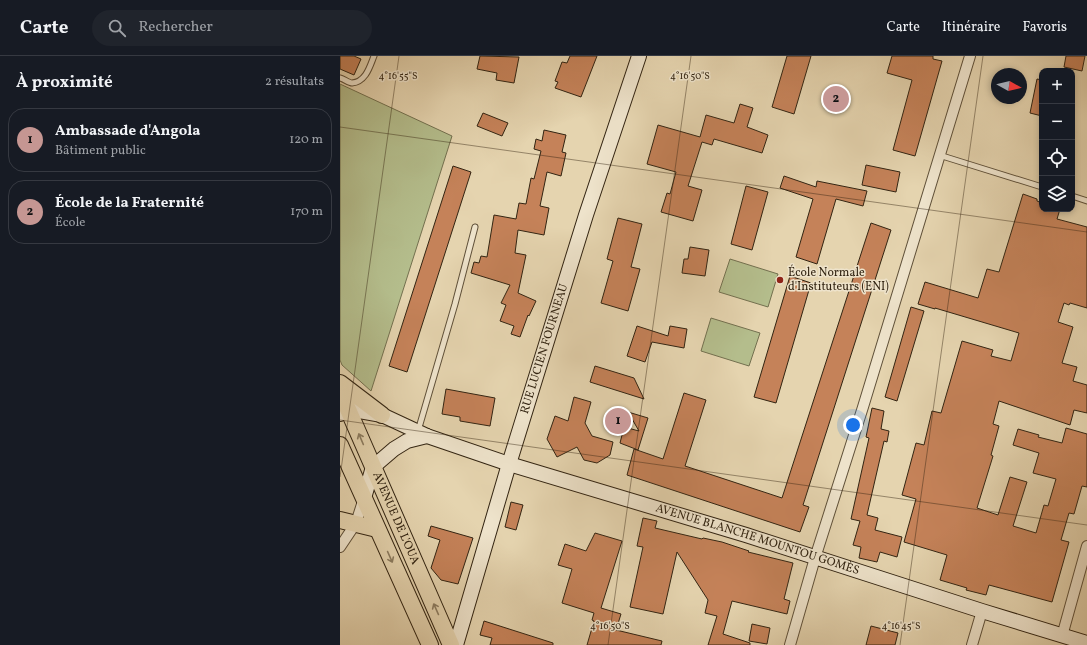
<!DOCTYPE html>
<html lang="fr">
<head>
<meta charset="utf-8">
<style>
  body { margin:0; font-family:Vollkorn,serif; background:#20242c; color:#f1f3f6 }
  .controls { position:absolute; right:12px; top:12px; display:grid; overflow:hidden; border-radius:8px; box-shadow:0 2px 6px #0003 }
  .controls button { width:36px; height:36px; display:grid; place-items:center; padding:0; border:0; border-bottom:1px solid #363941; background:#171b24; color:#f1f3f6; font:20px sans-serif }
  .compass { position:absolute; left:651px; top:12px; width:36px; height:36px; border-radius:50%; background:#171b24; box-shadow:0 2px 6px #0003; rotate:98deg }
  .you { position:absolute; left:513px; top:369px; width:14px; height:14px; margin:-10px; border:3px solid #fff; border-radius:50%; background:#1a73e8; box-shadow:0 0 0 6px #1a73e833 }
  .badge { display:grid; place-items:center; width:26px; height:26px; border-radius:50%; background:#c59692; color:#111; font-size:13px; font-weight:700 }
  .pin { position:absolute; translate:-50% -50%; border:2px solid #fff; box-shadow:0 1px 4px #0006 }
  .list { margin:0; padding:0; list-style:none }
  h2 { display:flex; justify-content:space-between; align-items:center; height:52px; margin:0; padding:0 16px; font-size:17px }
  h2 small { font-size:13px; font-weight:400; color:#9ea1a6 }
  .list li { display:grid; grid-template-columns:26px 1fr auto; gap:12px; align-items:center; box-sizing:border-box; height:64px; margin:0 8px 8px; padding:0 8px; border:1px solid #363941; border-radius:16px }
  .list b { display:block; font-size:15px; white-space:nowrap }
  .list p { margin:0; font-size:13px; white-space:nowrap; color:#9ea1a6 }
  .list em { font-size:13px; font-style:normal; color:#9ea1a6 }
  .icon { flex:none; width:22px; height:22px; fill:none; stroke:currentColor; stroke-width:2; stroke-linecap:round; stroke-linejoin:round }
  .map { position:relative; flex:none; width:747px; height:589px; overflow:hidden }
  header { display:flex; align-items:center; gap:24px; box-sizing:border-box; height:56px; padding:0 20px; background:#171b24; border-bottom:1px solid #363941 }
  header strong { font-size:19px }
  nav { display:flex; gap:22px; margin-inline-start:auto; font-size:14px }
  .search { width:280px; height:36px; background:#20242c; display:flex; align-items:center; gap:10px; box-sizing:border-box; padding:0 14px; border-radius:22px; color:#9ea1a6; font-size:15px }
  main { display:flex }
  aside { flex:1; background:#171b24 }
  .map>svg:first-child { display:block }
  .green { fill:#b4bd8c; stroke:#73704f }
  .building { fill:#c58259; stroke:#322412 }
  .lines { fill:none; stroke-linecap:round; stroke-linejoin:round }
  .lane-casing { stroke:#5f5039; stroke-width:7 }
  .street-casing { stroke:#5f5039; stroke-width:12 }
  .secondary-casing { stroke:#322412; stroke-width:16 }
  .primary-casing { stroke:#322412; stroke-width:18 }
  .lane { stroke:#eee3cb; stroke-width:5 }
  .street { stroke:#eee3cb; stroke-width:10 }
  .secondary { stroke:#eee3cb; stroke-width:14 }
  .primary { stroke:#e5d4af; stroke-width:16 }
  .oneway { stroke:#8c7c60 }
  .ticks { fill:none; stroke:#322412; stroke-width:1; stroke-opacity:0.45 }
  .poi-dot { fill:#8f2418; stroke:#eee3cb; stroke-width:1.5 }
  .labels { text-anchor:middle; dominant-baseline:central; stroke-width:3; stroke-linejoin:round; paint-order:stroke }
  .poi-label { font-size:12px; fill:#322412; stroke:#eee3cb; text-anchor:start }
  .street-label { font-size:12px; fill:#322412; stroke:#eee3cb }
  .ticks-label { font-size:10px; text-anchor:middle; fill:#322412; stroke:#eee3cb; stroke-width:3; stroke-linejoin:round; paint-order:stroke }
</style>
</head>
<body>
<header>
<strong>Carte</strong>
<div class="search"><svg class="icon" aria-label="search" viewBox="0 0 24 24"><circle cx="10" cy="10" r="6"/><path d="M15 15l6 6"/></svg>Rechercher</div>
<nav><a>Carte</a><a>Itinéraire</a><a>Favoris</a></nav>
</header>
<main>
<aside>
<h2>À proximité<small>2 résultats</small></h2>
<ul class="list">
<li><span class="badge">1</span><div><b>Ambassade d'Angola</b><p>Bâtiment public</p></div><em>120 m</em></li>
<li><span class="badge">2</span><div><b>École de la Fraternité</b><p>École</p></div><em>170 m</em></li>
</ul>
</aside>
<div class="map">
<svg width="747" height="589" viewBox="0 0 747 589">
  <rect width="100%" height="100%" fill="#e5d4af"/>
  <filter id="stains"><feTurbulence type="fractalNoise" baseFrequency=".005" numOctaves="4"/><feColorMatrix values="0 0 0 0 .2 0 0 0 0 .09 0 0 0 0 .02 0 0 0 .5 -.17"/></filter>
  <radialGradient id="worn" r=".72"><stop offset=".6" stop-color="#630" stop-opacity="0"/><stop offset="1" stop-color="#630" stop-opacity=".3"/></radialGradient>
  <!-- green -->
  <path class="green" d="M0 28 112 80 31 335 2 309 0 304Z
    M390 203 438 218 428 251 379 236Z
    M371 262 420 277 409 310 361 295Z"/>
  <!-- building -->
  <path class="building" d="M0 0H14L21 3 14 19 0 13Z
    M140 0 179 1 174 27 156 24 157 17 137 13Z
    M230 0H257L241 41 215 32 218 26 215 25 222 6 227 7Z
    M447 0H471L454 58 432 51Z
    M552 0H593V3L602 5 575 100 553 94 572 24 547 17Z
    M726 0H745L742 15 724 11Z
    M697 23 702 24V60L690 57Z
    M400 48 413 52 407 71 428 79 422 97 374 83 372 89 362 86 348 130 362 134 353 165 321 156 327 137 330 138 336 116 307 108 318 69 360 81 366 59 394 67Z
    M143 57 168 67 162 80 137 70Z
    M204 74 226 79 222 96 226 97 221 120 207 116 200 150 209 152 204 179 178 174 175 197 186 199 178 237 196 245 189 260 188 259 180 281 171 278 174 270 160 265 166 249 161 247 170 229 131 217 134 206 139 207 141 200 147 201 154 159 176 163 179 147 186 148 191 122 194 123 201 95 194 93 196 83 202 85Z
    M526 109 560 116 556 136 522 129Z
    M113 110 131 116 67 316 49 310Z
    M444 120 476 131 477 125 527 135 523 150 496 143 477 208 456 201 473 143 440 132Z
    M406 130 428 136 412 194 391 188Z
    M683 138 697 143V145L702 147V153H720L717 163 747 171V252L730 247 729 249 724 247 718 266 733 271 722 307 737 311 733 325 747 329V357L734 354 730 369 659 345 653 368 659 370 651 399 653 400 637 452 658 459 670 421 687 426 673 470 696 477 704 449 708 450 716 423 693 417 699 397 673 389 678 373 699 379 698 381 722 387 726 372 747 378V431L742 430 734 458 729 457 721 484 729 486 712 546 649 529 646 539 626 534 627 532 600 524 607 499 564 486 576 443 562 439 576 387 584 389 592 355 601 357 622 285 653 294 651 300 671 305 679 277 595 252V253L578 248 585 226 638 242 647 213 659 216Z
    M278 162 302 168 291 211 300 213 288 255 261 247 273 205 267 203Z
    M531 167 551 174 463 449 469 451 460 476 287 419 294 393 323 403 344 337 366 344 345 410 442 442Z
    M350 191 369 194 365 220 342 217 344 203H348Z
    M450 220 471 227 436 347 414 341Z
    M571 251 584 255 557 345 545 341Z
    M297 270 328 280 330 270 347 273 344 292 312 286 305 306 287 300Z
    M255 310 294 322 304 343 250 326Z
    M106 333 155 342 150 370 120 365V361L102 358Z
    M234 341 251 346 245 367 252 380 273 386 270 399 257 407 244 404 237 391 217 401 207 383 215 360 228 365Z
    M532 352 544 355 541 373 549 375 547 386 544 385 527 459 538 462 535 474 562 481 557 501 540 496 537 506 519 502 521 491 513 489 520 465 511 463 529 382 526 381Z
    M288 356 308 362 298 394 280 387 284 371 299 375Z
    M171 446 183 449 176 474 165 471Z
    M303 462 317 465 315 472 362 483 363 482 382 486 409 495 408 496 453 507 444 543 450 545 447 558 392 545 383 578 410 587V589H368L377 560 365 557 368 544 337 496 323 558 290 551 303 491 297 490Z
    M91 470 133 482 118 528 101 524 91 512 100 484 88 480Z
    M255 477 282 485 261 552 281 558 276 574 322 585 321 589H247L254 565 252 564 254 557 222 547 232 513 218 509 225 488 246 495Z
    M144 565 213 587V589H150L152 582 140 579Z
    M412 568 430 572 427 588 409 585Z
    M531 570 558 577 555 589H526Z"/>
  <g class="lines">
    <!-- lane casing -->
    <g class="lane-casing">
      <path id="lane" d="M0 22C4 23 9 27 12 27 26 26 30 10 34 0
        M599 99 702 131
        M732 140 747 145
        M78 375 115 248 135 171"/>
    </g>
    <!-- street casing -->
    <g class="street-casing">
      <path id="street" d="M0 491 16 467 24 442
        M722 580 747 490
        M450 589 475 502 523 351 630 0
        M632 589 642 555"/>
    </g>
    <!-- secondary casing -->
    <g class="secondary-casing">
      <g id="secondary">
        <path id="s1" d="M0 358 8 353 42 359 87 380 169 408 406 479 642 555 747 587"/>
        <path d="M24 442 33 411 54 393 67 385 87 380"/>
        <path id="s2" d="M116 589 169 408 246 159 299 0"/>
      </g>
    </g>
    <!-- primary casing -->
    <g class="primary-casing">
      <g id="primary">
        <path d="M0 327 42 359"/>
        <path id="s3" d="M0 335 111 589"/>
        <path d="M0 389 90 589"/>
        <path d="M0 464 37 473"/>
      </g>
    </g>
    <!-- lane -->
    <use href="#lane" class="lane"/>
    <!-- street -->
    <use href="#street" class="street"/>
    <!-- secondary -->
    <use href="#secondary" class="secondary"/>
    <!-- primary -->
    <use href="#primary" class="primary"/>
  </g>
  <!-- one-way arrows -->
  <defs><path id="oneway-shaft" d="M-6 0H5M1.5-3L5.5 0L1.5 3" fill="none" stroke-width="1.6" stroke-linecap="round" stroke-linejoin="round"/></defs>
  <g class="oneway">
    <use href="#oneway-shaft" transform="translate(21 383) rotate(-113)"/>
    <use href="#oneway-shaft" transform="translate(50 501) rotate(66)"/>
    <use href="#oneway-shaft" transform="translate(96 553) rotate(-114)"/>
  </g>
  <!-- ticks -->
  <path class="ticks" d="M0 71 747 176M0 364 747 469M0 421 59 0M268 589 351 0M560 589 643 0"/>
  <!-- markers -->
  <circle class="poi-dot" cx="440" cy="224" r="4"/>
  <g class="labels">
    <!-- poi labels -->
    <g class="poi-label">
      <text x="448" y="217">École Normale<tspan x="448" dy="14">d'Instituteurs (ENI)</tspan></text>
    </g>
    <!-- street labels -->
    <g class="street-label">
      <text stroke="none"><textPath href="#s2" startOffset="309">RUE LUCIEN FOURNEAU</textPath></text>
      <text stroke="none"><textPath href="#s3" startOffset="139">AVENUE DE L'OUA</textPath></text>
      <text stroke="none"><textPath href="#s1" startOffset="440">AVENUE BLANCHE MOUNTOU GOMÈS</textPath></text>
    </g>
  </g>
  <g class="ticks-label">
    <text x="58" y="23">4°16'55"S</text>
    <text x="350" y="23">4°16'50"S</text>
    <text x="270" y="573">4°16'50"S</text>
    <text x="561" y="573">4°16'45"S</text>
  </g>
  <rect width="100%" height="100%" filter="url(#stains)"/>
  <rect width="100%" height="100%" fill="url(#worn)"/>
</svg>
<div class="controls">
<button>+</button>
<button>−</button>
<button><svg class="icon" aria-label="locate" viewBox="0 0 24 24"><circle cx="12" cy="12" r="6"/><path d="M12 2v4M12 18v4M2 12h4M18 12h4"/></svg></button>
<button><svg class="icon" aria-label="layers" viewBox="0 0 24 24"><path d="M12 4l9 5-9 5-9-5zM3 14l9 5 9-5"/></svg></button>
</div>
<svg class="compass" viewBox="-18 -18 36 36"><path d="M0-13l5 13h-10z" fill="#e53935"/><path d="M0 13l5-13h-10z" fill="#9ea1a6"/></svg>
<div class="you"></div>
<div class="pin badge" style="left:278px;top:365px">1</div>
<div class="pin badge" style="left:496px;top:43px">2</div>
</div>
</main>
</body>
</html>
